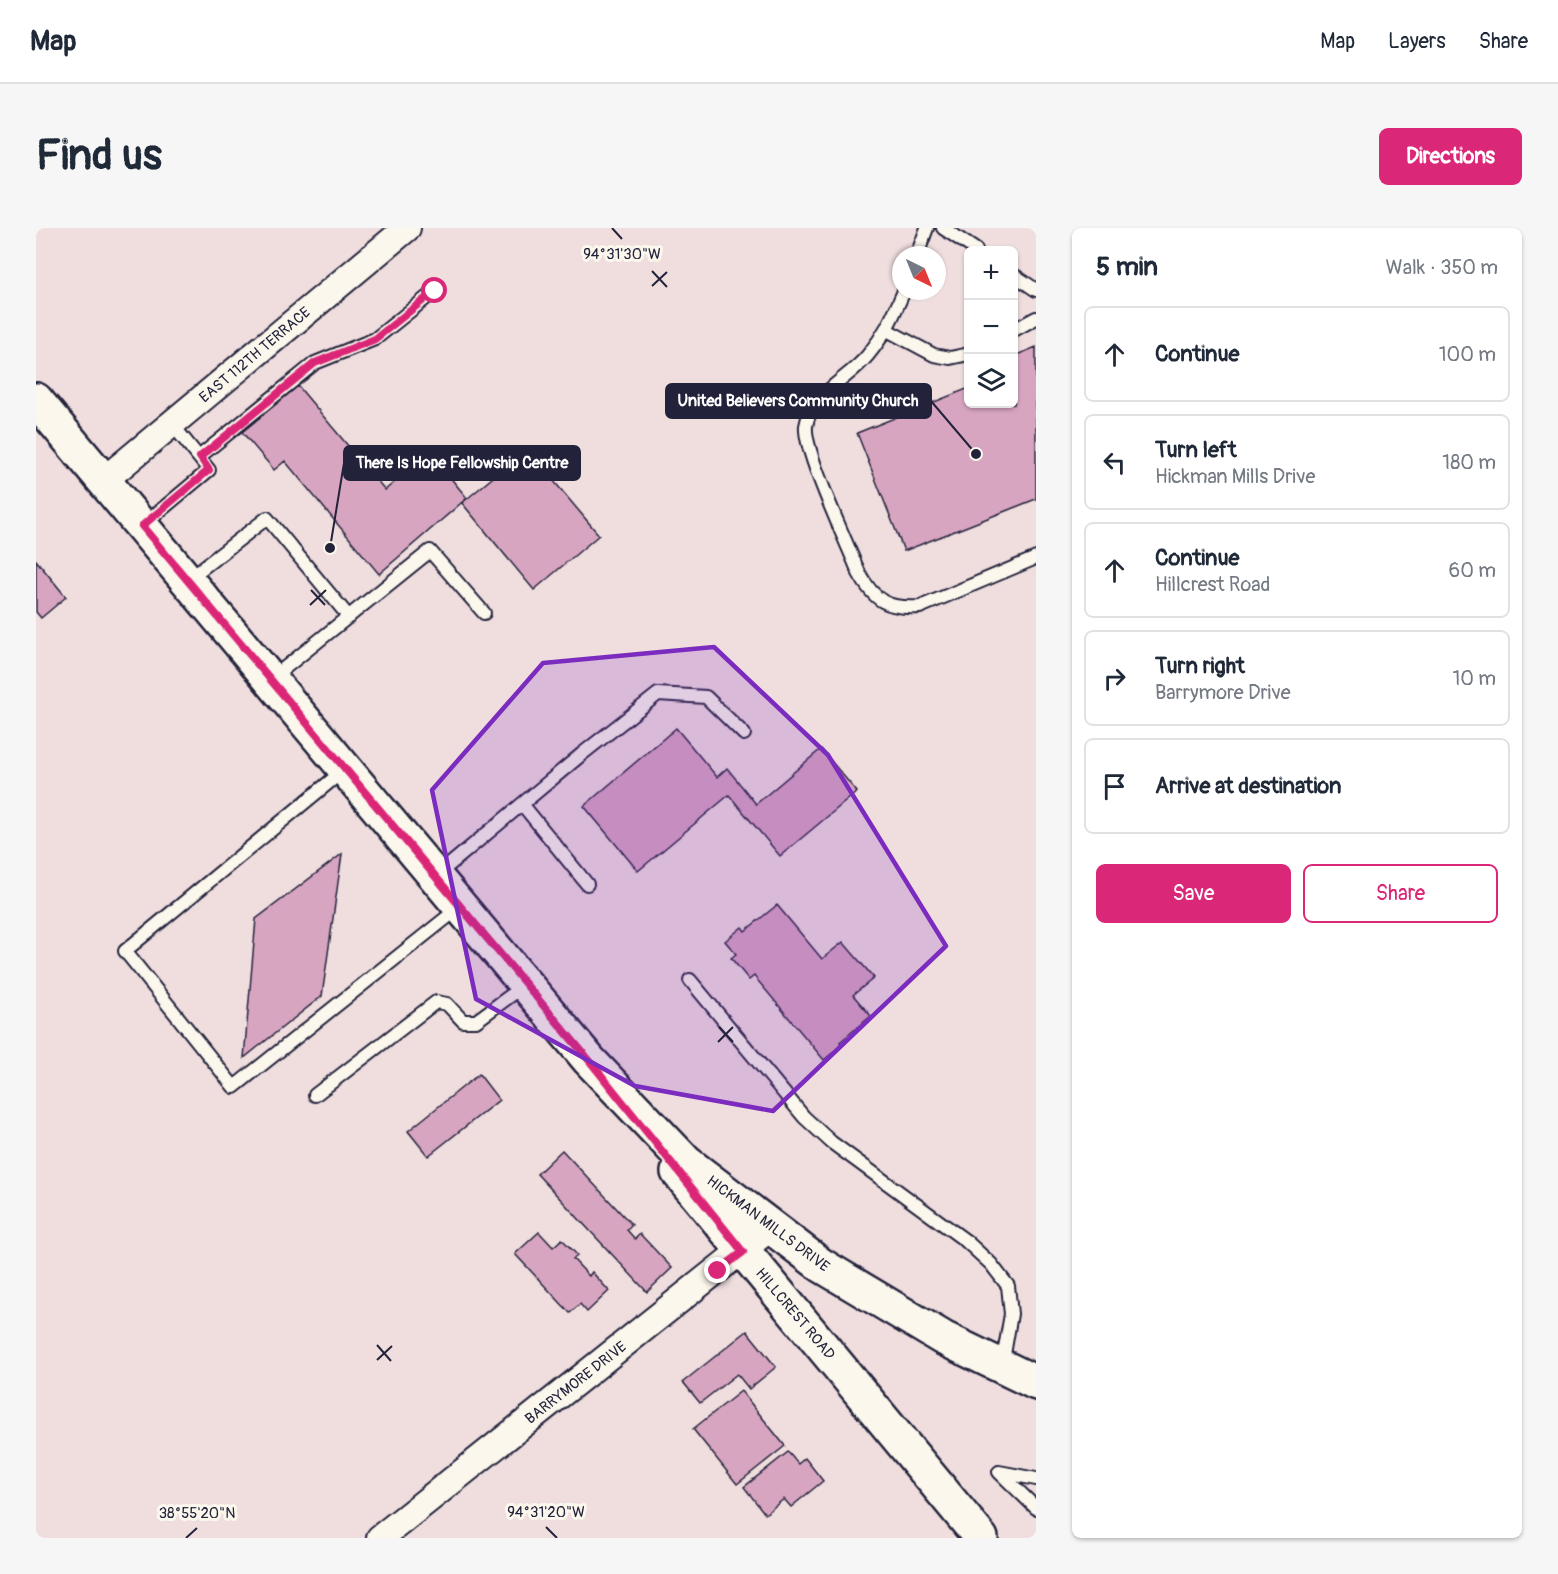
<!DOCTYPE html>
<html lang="en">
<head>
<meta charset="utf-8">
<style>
  body { margin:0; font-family:Pangolin,sans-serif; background:#f6f6f7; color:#1f2937 }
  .controls { position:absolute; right:18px; top:18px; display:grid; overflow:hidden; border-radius:9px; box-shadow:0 2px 4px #0004 }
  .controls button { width:54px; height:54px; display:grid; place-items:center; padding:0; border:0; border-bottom:2px solid #e0e1e3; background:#fff; color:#1f2937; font:30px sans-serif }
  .compass { position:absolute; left:856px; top:18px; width:54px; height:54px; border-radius:50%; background:#fff; box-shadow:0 2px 4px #0004; rotate:137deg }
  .stop { position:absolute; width:18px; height:18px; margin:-14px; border:4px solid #db2777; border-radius:50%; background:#fff }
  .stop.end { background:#db2777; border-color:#fff; box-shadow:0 2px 6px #0008 }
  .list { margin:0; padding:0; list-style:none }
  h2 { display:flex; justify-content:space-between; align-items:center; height:78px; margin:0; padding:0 24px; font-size:26px }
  h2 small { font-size:20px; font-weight:400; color:#747a83 }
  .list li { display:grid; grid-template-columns:39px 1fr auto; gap:18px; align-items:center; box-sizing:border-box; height:96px; margin:0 12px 12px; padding:0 12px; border:2px solid #e0e1e3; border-radius:9px }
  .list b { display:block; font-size:22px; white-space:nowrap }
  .list p { margin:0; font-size:20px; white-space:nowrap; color:#747a83 }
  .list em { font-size:20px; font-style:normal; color:#747a83 }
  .actions { display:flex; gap:12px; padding:18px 24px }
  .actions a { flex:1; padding:14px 0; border:2px solid #db2777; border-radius:9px; text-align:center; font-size:21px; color:#db2777 }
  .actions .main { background:#db2777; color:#fff }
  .icon { flex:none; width:33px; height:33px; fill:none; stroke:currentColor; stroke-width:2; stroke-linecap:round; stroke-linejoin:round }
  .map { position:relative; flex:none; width:1000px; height:1310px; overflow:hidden; border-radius:9px }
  header { display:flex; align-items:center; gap:36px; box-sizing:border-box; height:84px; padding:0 30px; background:#fff; border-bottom:2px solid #e0e1e3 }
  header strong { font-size:28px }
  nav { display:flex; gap:33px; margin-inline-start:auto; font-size:21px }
  .intro { display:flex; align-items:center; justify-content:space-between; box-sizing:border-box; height:144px; padding:0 36px }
  h1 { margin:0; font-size:42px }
  .button { padding:15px 27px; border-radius:9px; background:#db2777; color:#fff; font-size:21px; font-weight:700 }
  main { display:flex; gap:36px; padding:0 36px }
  aside { flex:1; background:#fff; border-radius:9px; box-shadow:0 2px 4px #0004 }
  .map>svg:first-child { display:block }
  .building { fill:#d8a5c1; stroke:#22223b; stroke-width:1.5 }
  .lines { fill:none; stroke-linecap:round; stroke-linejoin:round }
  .lane-casing { stroke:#22223b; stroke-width:16 }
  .street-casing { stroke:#22223b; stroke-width:30 }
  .secondary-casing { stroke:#22223b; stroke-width:38 }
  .lane { stroke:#fbf7ec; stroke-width:12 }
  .street { stroke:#fbf7ec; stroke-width:26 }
  .secondary { stroke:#fbf7ec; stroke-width:33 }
  .route { stroke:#db2777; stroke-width:8 }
  .marked { fill:#7b2cbf; fill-opacity:0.2; stroke:#7b2cbf; stroke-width:4.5; stroke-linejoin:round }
  .ticks { fill:none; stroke:#22223b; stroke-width:2 }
  .labels { text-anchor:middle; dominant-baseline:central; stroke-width:6; stroke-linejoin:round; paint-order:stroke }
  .street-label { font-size:15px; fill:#22223b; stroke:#fbf7ec }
  .ticks-label { font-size:15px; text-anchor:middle; fill:#22223b; stroke:#fbf7ec; stroke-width:6; stroke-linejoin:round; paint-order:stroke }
  .leader { fill:none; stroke:#22223b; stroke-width:2 }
  .callout-dot { fill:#22223b; stroke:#fbf7ec; stroke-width:2 }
  .callout { fill:#22223b; stroke:#22223b; stroke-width:2 }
  .callout-label { font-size:16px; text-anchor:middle; font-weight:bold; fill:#fff }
</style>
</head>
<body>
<header>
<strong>Map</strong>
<nav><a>Map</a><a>Layers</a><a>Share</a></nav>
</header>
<div class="intro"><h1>Find us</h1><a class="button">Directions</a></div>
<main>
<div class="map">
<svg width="1000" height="1310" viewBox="0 0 1000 1310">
  <rect width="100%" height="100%" fill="#f0dedf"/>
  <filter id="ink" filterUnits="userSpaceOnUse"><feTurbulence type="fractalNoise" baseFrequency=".0167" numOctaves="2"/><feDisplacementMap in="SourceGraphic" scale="12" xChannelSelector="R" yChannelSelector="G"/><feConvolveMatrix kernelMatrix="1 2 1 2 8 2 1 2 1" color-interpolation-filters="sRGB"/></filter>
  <g filter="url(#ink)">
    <!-- building -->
    <path class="building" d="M1000 119V271L868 323 821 205 933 160V176H978V128Z
      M262 158 349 262 394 225 431 270 343 346 249 233 238 242 206 204Z
      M491 221 563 307 498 362 426 275Z
      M0 332 30 369 5 390 0 384Z
      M640 500 681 549 691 540 720 576 785 521 821 564 744 628 693 567 602 643 548 578Z
      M306 626 286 768 208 830 220 691Z
      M741 677 786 731 807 714 838 750 817 767 835 788 804 814 806 817 788 832 718 748 713 752 695 730 700 726 689 713 706 699 709 703Z
      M443 846 463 872 392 928 372 903Z
      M526 922 596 997 591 1002 599 1011 604 1006 636 1040 611 1064 501 946Z
      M503 1004 517 1019 526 1011 541 1027 537 1031 553 1048 556 1044 573 1063 551 1084 544 1076 534 1085 479 1026Z
      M711 1103 740 1139 713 1161 701 1146 664 1175 647 1154Z
      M705 1163 749 1218 701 1256 657 1201Z
      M752 1224 762 1236 769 1230 787 1253 755 1279 748 1271 729 1286 708 1259Z"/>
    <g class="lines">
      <!-- lane casing -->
      <g class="lane-casing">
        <path id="lane" d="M907 0 940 22
          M881 27 891 0
          M978 47 1000 62
          M868 63C857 88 850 105 832 127 813 151 775 166 770 198 767 222 812 317 823 345 839 374 852 381 884 379L1000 330
          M851 102 898 127 914 130 933 126
          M978 102 1000 90
          M163 229 279 135 339 111 399 63
          M107 297 173 242 136 196
          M151 352 231 290 313 389
          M235 451 394 323 448 385
          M308 542 89 723 198 859 424 679
          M486 576 551 656
          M400 648 546 526 622 466 670 469 708 506
          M654 752 768 889 795 914 930 1013 955 1036 972 1058 975 1086 966 1138
          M279 867 400 774 411 776 427 793H440L489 757
          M1000 1251 963 1244 1000 1280"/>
      </g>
      <!-- street casing -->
      <g class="street-casing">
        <path id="street" d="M67 253 371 0
          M344 1310 735 999"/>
      </g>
      <!-- secondary casing -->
      <g class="secondary-casing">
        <path id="secondary" d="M0 172 553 832 650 934 785 1037 907 1110 1000 1155
          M642 944 945 1310"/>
      </g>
      <!-- lane -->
      <use href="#lane" class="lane"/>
      <!-- street -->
      <use href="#street" class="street"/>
      <!-- secondary -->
      <use href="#secondary" class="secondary"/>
    </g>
  </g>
  <g class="lines" filter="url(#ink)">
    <!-- route -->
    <path class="route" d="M399 63 339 111 279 135 164 229 173 242 106 298 553 832 707 1024 682 1043"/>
  </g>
  <!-- marked area -->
  <path class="marked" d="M678 419 792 527 910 718 737 883 599 858 440 771 396 562 507 435Z"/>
  <!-- ticks -->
  <path class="ticks" d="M576 0 586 11M616 43 631 59M616 58 631 44M275 362 289 377M274 377 290 362M683 799 697 814M682 814 697 799M341 1117 355 1133M341 1132 356 1118M510 1299 521 1310M150 1310 161 1300"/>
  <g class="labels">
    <!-- street labels -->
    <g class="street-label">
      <text transform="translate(219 127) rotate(-40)">EAST 112TH TERRACE</text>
      <text transform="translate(732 996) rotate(37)">HICKMAN MILLS DRIVE</text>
      <text transform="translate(759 1086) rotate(50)">HILLCREST ROAD</text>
      <text transform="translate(540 1155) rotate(-38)">BARRYMORE DRIVE</text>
    </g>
  </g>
  <g class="ticks-label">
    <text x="586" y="31">94°31'30"W</text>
    <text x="510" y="1289">94°31'20"W</text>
    <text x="161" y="1290">38°55'20"N</text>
  </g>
  <!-- callouts -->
  <path class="leader" d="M940 226L895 173M294 320L308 235"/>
  <g class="callout-dot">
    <circle cx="940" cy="226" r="6"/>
    <circle cx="294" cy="320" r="6"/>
  </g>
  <g class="callout">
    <rect x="630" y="156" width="265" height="34" rx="6"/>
    <rect x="308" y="218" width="236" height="34" rx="6"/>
  </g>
  <g class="callout-label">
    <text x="762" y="178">United Believers Community Church</text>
    <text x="426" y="240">There Is Hope Fellowship Centre</text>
  </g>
</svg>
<div class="controls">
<button>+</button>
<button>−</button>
<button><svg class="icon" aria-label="layers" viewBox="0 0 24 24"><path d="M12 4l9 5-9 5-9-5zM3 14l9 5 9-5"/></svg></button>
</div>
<svg class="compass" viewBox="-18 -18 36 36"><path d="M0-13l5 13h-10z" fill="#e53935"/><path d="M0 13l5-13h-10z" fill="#747a83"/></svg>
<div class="stop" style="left:399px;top:63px"></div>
<div class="stop end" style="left:682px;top:1043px"></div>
</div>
<aside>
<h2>5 min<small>Walk · 350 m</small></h2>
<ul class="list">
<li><svg class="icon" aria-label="ahead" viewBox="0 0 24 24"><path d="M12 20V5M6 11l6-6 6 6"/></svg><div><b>Continue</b></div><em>100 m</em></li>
<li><svg class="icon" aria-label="left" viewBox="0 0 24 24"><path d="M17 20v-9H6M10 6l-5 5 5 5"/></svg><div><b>Turn left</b><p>Hickman Mills Drive</p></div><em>180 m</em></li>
<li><svg class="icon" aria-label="ahead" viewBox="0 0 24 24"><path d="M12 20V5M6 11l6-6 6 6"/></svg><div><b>Continue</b><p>Hillcrest Road</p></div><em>60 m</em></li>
<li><svg class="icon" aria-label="right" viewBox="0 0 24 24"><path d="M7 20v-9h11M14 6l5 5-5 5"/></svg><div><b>Turn right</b><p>Barrymore Drive</p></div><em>10 m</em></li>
<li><svg class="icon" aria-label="arrive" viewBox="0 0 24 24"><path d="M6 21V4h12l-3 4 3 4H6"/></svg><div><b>Arrive at destination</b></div></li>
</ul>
<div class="actions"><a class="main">Save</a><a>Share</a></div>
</aside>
</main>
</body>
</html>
